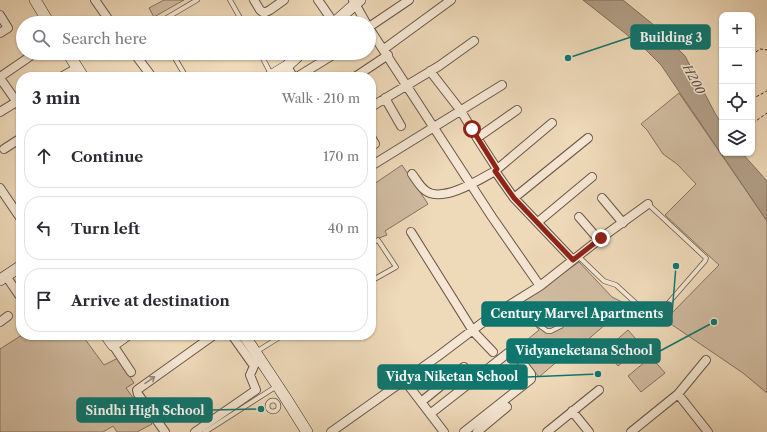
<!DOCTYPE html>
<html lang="en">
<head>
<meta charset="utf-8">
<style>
  body { margin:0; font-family:"Libre Caslon Text",serif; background:#f7f7f7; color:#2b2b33 }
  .controls { position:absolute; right:12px; top:12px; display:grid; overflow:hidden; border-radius:8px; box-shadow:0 1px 3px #0004 }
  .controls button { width:36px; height:36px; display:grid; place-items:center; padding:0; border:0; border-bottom:1px solid #e1e1e2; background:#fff; color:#2b2b33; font:20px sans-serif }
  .stop { position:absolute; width:12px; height:12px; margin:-9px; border:3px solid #8f2418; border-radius:50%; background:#fff }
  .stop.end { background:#8f2418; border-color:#fff; box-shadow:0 1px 4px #0008 }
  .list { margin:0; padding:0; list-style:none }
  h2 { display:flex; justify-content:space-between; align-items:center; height:52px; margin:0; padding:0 16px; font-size:17px }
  h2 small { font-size:13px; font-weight:400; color:#7c7c81 }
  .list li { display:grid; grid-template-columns:26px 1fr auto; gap:12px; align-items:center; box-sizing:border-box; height:64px; margin:0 8px 8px; padding:0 8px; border:1px solid #e1e1e2; border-radius:16px }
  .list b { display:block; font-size:15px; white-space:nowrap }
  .list em { font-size:13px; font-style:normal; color:#7c7c81 }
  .icon { flex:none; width:22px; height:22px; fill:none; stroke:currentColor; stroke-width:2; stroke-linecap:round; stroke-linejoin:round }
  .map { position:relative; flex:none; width:767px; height:432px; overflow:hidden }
  .search { position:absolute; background:#fff; box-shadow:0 1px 3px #0004; left:16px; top:16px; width:360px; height:44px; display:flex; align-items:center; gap:10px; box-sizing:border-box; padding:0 14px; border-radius:22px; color:#7c7c81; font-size:15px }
  .panel { position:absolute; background:#fff; box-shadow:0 1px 3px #0004; left:16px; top:72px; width:360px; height:268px; border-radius:16px }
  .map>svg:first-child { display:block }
  .green { fill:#d0bba0; stroke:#867262 }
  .water { fill:#b19e86; stroke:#82705f }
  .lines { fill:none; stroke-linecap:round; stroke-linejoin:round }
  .lane-casing { stroke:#685649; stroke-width:5.5 }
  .street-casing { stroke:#685649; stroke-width:10 }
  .secondary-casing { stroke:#3b2a24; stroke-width:12 }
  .path { stroke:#3b2a24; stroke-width:1; stroke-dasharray:3 2; stroke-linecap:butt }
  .lane { stroke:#f4e6d2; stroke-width:4 }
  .street { stroke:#f4e6d2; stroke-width:8 }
  .secondary { stroke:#f4e6d2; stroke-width:11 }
  .oneway { stroke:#98887b }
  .route { stroke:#8f2418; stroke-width:5 }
  .labels { text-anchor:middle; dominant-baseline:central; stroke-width:3; stroke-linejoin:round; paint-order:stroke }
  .water-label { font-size:12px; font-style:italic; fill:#5e4d41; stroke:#f4e6d2 }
  .leader { fill:none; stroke:#0f766e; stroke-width:1.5 }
  .callout-dot { fill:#0f766e; stroke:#f4e6d2; stroke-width:1.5 }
  .callout { fill:#0f766e; stroke:#0f766e; stroke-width:1.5 }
  .callout-label { font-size:12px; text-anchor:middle; font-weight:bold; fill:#fff }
</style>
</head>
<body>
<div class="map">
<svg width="767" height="432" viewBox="0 0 767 432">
  <rect width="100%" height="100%" fill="#eed9b9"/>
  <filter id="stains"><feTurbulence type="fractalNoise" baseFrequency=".005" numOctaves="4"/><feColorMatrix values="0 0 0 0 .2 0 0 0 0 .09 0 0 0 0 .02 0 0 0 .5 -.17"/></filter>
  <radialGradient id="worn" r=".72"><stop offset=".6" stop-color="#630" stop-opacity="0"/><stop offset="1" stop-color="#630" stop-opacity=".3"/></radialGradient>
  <!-- green -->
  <path class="green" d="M164 0H184L154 17 149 8Z
    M679 93 767 221V393L743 373 665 320 719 265 665 215 696 184 677 164 663 154 647 130 641 124Z
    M402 165 428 204 385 231 387 235 371 241V186Z
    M579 262 612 297 628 305 563 361 560 359 539 377 516 349 539 330 517 305Z
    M628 330 642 346 618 366 605 350Z
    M22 335H82L104 365 118 358 134 383 126 388 152 424 137 432H117L113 426 103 432H0V349Z
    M651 357 665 373 641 392 628 376Z"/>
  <!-- water -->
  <path class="water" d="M583 0H623L655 26 685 56 716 115 722 124V153H742L767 181V221L661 65 645 49Z"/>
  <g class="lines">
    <!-- lane casing -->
    <g class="lane-casing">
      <path id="lane" d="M230 0 243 23
        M158 23 197 0
        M172 53 186 77
        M260 53 271 74
        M371 243 378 240 396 267 371 281
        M578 256 604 281 616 285 651 317 657 316 705 261 706 258 648 204
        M511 304 547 331H551L561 326
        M256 352 283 335
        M267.5 406a5.5 5.5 0 1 1 11 0a5.5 5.5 0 1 1-11 0Z
        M205 432 277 386"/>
    </g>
    <!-- street casing -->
    <g class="street-casing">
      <path id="street" d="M95 0 111 23
        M254 0 260 10 264 13 270 10 284 0
        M318 0 334 23
        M353 0 366 23
        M0 15 8 28 0 33
        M369 27 409 0
        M369 28 492 217 540 286 601 238 648 204
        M384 49 451 0
        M134 53 152 77
        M287 66 293 77
        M430 71 461 111 477 138 517 110
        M0 77 35 53
        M61 77 77 68
        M297 77 336 53
        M355 77 388 55
        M0 78 21 108
        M385 98 401 126
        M371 107 439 66 474 41
        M0 112 21 99
        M371 137 375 144
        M477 138 497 169
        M4 149 21 138
        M371 166 502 85
        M495 171 552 123
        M412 174C416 179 420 187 426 191 443 203 479 180 495 171L514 198 573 260
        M0 188 21 219
        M514 198 588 138
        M602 198 623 223
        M579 217 599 240
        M538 222 592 177
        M411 232 473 331 493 352
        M6 276 19 295
        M0 322 8 316
        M113 345 131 372
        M405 381 444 432
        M678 394 708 432
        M421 402 464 367
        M572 411 589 432
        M430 414 508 353 512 351 514 352 531 374V379L464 432
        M165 432 138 394 137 390 214 335
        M195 432 256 390 250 375 254 366 232 335
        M331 432 437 357 490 317 540 286
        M477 432 507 407
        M547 432 599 390
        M631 432 678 394 706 360"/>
    </g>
    <!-- secondary casing -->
    <g class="secondary-casing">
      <path id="secondary" d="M35 0 49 23
        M334 23 360 0
        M68 53 83 77
        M269 77 287 66 301 53
        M0 280 21 266
        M106 335 113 345 127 335
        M244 335 285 397 307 432"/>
    </g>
    <!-- path -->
    <path class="path" d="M752 55 760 49 767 50
      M752 99 767 91
      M753 123 767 113"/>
    <!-- lane -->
    <use href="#lane" class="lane"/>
    <!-- street -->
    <use href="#street" class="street"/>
    <!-- secondary -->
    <use href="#secondary" class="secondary"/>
  </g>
  <!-- one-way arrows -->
  <defs><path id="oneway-shaft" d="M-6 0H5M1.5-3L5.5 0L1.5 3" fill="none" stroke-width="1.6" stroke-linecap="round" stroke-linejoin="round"/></defs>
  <use class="oneway" href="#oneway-shaft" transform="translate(150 380) rotate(-35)"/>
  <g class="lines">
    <!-- route -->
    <path class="route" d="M472 129 497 169 495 171 514 198 573 260 601 238"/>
  </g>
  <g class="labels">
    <!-- water labels -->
    <g class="water-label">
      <text transform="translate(694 79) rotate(62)">H200</text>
    </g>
  </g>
  <!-- callouts -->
  <path class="leader" d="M568 58L631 37M676 266L672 314M714 322L660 351M598 374L527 377M261 409L212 410"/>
  <g class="callout-dot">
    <circle cx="568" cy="58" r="4"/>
    <circle cx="676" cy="266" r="4"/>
    <circle cx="714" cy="322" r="4"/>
    <circle cx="598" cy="374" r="4"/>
    <circle cx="261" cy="409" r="4"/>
  </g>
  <g class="callout">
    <rect x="631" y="25" width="79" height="24" rx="4"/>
    <rect x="482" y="302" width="190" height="24" rx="4"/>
    <rect x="507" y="339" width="153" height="24" rx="4"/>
    <rect x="378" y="365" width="149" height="24" rx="4"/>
    <rect x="77" y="398" width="135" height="24" rx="4"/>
  </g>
  <g class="callout-label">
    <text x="671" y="42">Building 3</text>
    <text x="577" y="318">Century Marvel Apartments</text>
    <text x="584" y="355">Vidyaneketana School</text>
    <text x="452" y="381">Vidya Niketan School</text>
    <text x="145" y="415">Sindhi High School</text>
  </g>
  <rect width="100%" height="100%" filter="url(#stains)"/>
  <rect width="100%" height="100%" fill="url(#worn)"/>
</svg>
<div class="controls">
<button>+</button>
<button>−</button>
<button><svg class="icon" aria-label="locate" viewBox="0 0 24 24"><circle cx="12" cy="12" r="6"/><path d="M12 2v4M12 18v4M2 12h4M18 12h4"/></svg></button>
<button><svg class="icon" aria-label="layers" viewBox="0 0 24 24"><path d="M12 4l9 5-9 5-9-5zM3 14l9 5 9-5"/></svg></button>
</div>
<div class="stop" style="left:472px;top:129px"></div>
<div class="stop end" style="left:601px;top:238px"></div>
<div class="search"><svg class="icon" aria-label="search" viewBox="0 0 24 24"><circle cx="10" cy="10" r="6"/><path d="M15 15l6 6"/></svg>Search here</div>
<section class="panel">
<h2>3 min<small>Walk · 210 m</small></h2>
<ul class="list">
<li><svg class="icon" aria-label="ahead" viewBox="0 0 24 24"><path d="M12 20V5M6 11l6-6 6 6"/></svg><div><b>Continue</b></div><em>170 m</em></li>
<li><svg class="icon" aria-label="left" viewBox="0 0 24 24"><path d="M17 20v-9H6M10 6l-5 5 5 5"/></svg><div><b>Turn left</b></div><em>40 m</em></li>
<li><svg class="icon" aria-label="arrive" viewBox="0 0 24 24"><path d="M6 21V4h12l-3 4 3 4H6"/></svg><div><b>Arrive at destination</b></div></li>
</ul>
</section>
</div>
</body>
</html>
